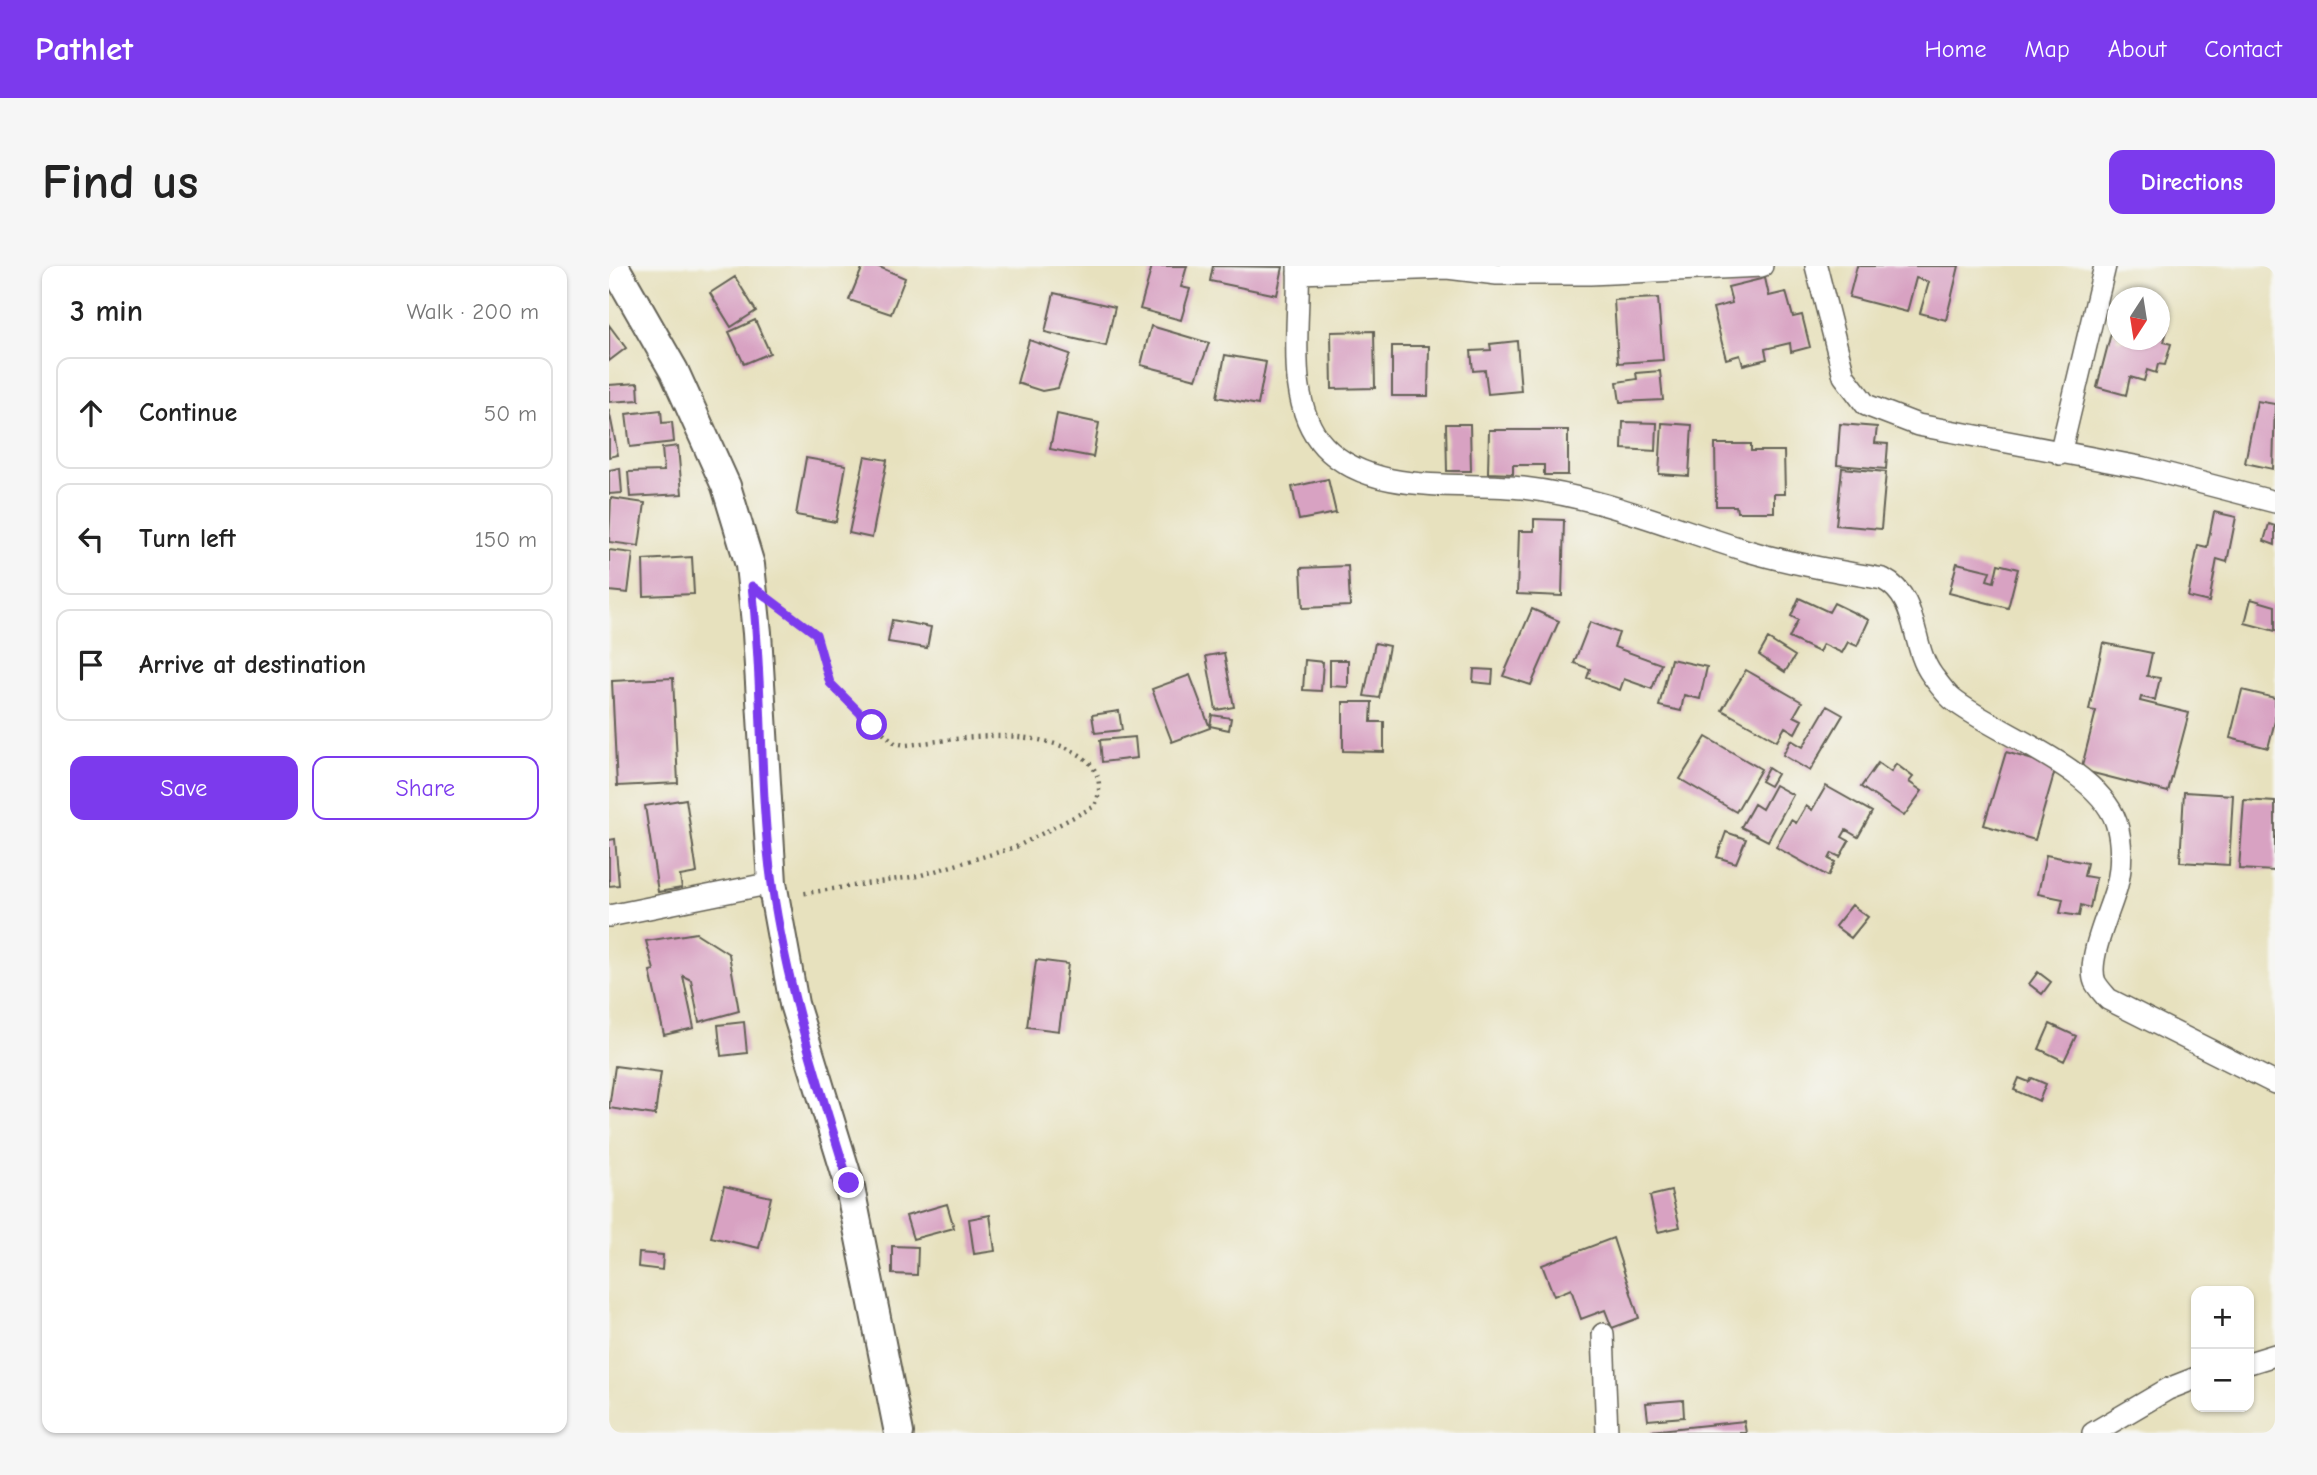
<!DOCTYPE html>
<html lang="en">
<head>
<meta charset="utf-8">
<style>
  body { margin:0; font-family:"Comic Neue",sans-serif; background:#f6f6f6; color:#222 }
  .controls { position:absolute; right:21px; bottom:21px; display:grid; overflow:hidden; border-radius:14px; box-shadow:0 2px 5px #0004 }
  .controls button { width:63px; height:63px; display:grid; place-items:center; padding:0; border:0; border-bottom:2px solid #e0e0e0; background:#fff; color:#222; font:35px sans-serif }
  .compass { position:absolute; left:1498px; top:21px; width:63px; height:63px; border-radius:50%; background:#fff; box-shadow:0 2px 5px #0004; rotate:192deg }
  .stop { position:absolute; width:21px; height:21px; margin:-16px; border:5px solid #7c3aed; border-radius:50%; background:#fff }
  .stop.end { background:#7c3aed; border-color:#fff; box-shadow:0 2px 7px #0008 }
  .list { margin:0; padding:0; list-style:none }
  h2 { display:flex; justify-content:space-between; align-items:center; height:91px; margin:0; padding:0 28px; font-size:30px }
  h2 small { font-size:23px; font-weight:400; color:#767676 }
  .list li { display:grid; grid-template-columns:46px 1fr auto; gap:21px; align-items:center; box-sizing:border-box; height:112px; margin:0 14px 14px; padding:0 14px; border:2px solid #e0e0e0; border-radius:14px }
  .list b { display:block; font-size:26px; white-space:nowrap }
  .list em { font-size:23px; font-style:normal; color:#767676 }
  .actions { display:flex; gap:14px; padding:21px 28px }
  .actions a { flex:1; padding:16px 0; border:2px solid #7c3aed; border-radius:14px; text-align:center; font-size:24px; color:#7c3aed }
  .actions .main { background:#7c3aed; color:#fff }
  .icon { flex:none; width:38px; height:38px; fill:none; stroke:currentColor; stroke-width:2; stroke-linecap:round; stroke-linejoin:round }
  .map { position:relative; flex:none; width:1666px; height:1167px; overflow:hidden; border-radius:14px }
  header { display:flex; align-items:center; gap:42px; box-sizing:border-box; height:98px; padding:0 35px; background:#7c3aed; color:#fff }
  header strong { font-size:33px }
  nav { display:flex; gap:38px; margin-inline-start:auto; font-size:24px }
  .intro { display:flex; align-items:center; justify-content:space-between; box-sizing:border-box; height:168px; padding:0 42px }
  h1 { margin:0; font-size:49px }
  .button { padding:18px 32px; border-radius:14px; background:#7c3aed; color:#fff; font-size:24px; font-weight:700 }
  main { display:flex; gap:42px; padding:0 42px }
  aside { flex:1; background:#fff; border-radius:14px; box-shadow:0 2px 5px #0004 }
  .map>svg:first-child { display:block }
  .building { fill:#d8a2c2 }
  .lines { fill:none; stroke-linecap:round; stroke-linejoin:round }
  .minor-casing { stroke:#636155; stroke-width:24 }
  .tertiary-casing { stroke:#636155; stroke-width:32 }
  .path { stroke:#636155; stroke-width:4.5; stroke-dasharray:2 5; stroke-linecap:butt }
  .minor { stroke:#fff; stroke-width:21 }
  .tertiary { stroke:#fff; stroke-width:28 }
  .route { stroke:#7c3aed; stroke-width:9 }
</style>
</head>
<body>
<header>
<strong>Pathlet</strong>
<nav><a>Home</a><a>Map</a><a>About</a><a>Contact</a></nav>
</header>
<div class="intro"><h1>Find us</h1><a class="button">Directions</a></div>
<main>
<aside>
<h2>3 min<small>Walk · 200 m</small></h2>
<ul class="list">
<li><svg class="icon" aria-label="ahead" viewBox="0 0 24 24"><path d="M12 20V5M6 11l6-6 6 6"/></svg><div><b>Continue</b></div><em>50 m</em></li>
<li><svg class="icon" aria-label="left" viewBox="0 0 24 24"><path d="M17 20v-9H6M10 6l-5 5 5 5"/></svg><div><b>Turn left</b></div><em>150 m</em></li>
<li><svg class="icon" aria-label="arrive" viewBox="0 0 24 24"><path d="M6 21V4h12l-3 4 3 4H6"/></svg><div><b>Arrive at destination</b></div></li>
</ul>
<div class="actions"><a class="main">Save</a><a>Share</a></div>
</aside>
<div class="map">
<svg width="1666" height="1167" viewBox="0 0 1666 1167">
  <rect width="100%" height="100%" fill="#f6f6f2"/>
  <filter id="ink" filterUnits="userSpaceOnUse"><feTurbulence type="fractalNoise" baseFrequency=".0143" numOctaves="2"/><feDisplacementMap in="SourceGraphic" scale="14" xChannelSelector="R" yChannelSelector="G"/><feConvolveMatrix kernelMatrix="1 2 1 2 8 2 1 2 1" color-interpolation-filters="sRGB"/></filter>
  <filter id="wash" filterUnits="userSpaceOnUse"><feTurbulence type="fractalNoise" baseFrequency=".00686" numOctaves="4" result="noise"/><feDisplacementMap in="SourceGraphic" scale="28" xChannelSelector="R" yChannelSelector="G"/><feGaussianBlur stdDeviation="1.57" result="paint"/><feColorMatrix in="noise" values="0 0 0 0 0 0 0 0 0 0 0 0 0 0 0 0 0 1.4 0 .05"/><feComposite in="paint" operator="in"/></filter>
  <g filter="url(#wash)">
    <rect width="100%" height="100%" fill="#e7e1be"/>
    <g id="blocks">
      <!-- building -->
      <path class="building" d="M254 0H268L296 12 282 48 240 34Z
        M543 0H578L572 21 581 23 572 54 531 43Z
        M604 0 674 1 668 29 601 15Z
        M1248 0H1350L1337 54 1311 47 1320 16 1307 12 1298 46 1240 31Z
        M126 11 147 45 122 61 101 27Z
        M1156 12 1160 30 1177 26 1184 51 1193 49 1201 81 1182 86 1181 77 1156 83 1158 93 1134 99 1131 89 1117 93 1104 42 1123 37 1119 21Z
        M445 27 506 41 497 80 436 66Z
        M1049 32 1054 94 1009 97 1005 34Z
        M146 54 161 87 135 98 120 66Z
        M1550 58 1559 60 1555 76 1562 78 1556 99 1549 98 1547 107 1538 104 1535 115 1521 111 1517 129 1488 121 1502 67 1508 68V74H1550Z
        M0 59 17 82 0 95Z
        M542 60 600 77 587 113 532 99Z
        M765 65 766 122 723 123 722 66Z
        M420 74 461 88 449 122 433 125 408 117Z
        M908 75 912 125 879 128 876 104 864 105 862 85 882 84 881 78Z
        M783 80H820L819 130H783Z
        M616 89 657 96 649 139 608 131Z
        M1051 105 1054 134 1011 136 1008 116 1028 113 1027 107Z
        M29 117 30 134 0 136V119Z
        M1648 135 1666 138 1664 203 1636 197Z
        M0 144 9 189 0 191Z
        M52 144 53 157 63 156 65 176 21 181 17 148Z
        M448 148 490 157 484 191 441 183Z
        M1014 156 1048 157 1047 185 1013 183Z
        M1053 157 1083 159 1080 210 1050 208Z
        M837 158H861L862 205H838Z
        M1231 158 1268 161 1266 177 1279 178 1277 203 1228 199Z
        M880 164H959V209H935V199H904V208L879 207Z
        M1106 178H1142V185H1175L1176 228H1165V246H1128L1127 240H1107Z
        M69 180 73 228 21 231 19 206 55 205 53 182Z
        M256 190 278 194 263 272 240 267Z
        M197 192 237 199 227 256 187 249Z
        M11 202 13 227 0 228V204Z
        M1233 202 1277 206 1272 263 1227 259Z
        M719 213 727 247 690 254 683 221Z
        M2 232 36 237 30 280 0 276Z
        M1605 246 1627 251 1618 296 1608 293 1600 336 1579 331 1589 279 1598 281Z
        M925 253 955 254 953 330 908 328 910 265H925Z
        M1660 258 1666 260V279L1655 275Z
        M0 284 24 287 19 327 0 325Z
        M83 291 85 328 35 330 34 294Z
        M1348 297 1381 305 1378 314 1385 316 1389 298 1409 303 1399 342 1340 327Z
        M739 300 741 340 694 342 692 302Z
        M1190 332 1220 346 1225 337 1260 354 1248 380 1239 376 1233 387 1214 378 1210 386 1180 372 1189 354 1182 350Z
        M1642 333 1666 340V365L1636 357Z
        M923 343 950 355 922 419 894 410Z
        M283 354 322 361 318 382 279 376Z
        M981 356 1010 367 1005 381 1052 398 1043 423 1015 413 1011 424 978 412 981 403 965 397Z
        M1159 373 1186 390 1176 406 1150 389Z
        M766 377 780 380 770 432 755 430Z
        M1494 377 1543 387 1538 410 1551 412 1546 434 1532 431 1531 435 1580 447 1559 526 1472 504 1487 445 1480 444Z
        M615 387 625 441 607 444 597 390Z
        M1062 393 1098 401 1091 433 1075 429 1072 445 1050 440Z
        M696 394 714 396 712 425 694 424Z
        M721 394H739V421L721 420Z
        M865 403 884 404 883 418 864 416Z
        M1137 404 1193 436 1185 450 1193 454 1186 467 1176 461 1168 475 1113 444Z
        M581 409 601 462 563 476 543 423Z
        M64 412 69 517 8 520 3 415Z
        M1633 424 1666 432V455L1659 482 1621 472Z
        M734 436H763L762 456H775V486L734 485Z
        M1218 440 1234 449 1201 505 1174 489 1182 474 1194 481Z
        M510 445 513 464 486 467 483 449Z
        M603 449 622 452 620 464 601 460Z
        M526 471 528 492 493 496 491 474Z
        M1097 471 1152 503 1127 546 1071 513Z
        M1397 486 1447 501 1426 574 1375 559Z
        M1269 497 1282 506 1287 498 1304 511 1300 516 1313 525 1295 550 1252 521Z
        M1159 502 1168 508 1161 520 1152 515Z
        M1166 519 1184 529 1159 575 1132 561 1145 538 1153 543Z
        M1217 520 1263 546 1249 571 1237 564 1233 571 1240 575 1231 591 1223 587 1220 593 1226 596 1219 610 1167 581 1182 554 1187 557 1197 540 1203 544Z
        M1575 526 1624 529 1620 599 1571 596Z
        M77 533 88 607 71 610 73 622 49 626 36 540Z
        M1635 534 1666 536V605L1630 603Z
        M1117 566 1137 573 1127 597 1108 591Z
        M6 573 10 619 0 620V574Z
        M1437 589 1478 597 1475 610 1487 612 1481 642 1472 639 1470 650 1451 647 1454 633 1429 628Z
        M1243 639 1259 651 1242 672 1226 660Z
        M87 667 120 688 130 745 90 756 82 714 74 710 85 762 55 769 41 705 45 704 37 675Z
        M427 694 459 698 450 765 418 761Z
        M1429 706 1442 716 1433 728 1420 718Z
        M135 756 138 787 112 790 109 759Z
        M1441 758 1467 770 1455 795 1430 783Z
        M6 800 52 806 46 849 0 842Z
        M1410 812 1420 816 1423 812 1437 818 1430 835 1405 824Z
        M115 920 162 931 150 982 102 971Z
        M1062 925 1071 961 1049 966 1041 930Z
        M338 938 345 962 304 973 297 950Z
        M381 949 386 985 365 988 360 953Z
        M1004 972 1030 1052 1003 1062 996 1044 972 1053 962 1023 945 1030 933 999Z
        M283 980 309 981 308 1009 283 1008Z
        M30 987 54 989 53 1004 29 1001Z
        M1074 1134 1075 1151 1039 1154 1037 1137Z
        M1135 1155 1137 1167H1042V1165Z"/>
    </g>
  </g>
  <g filter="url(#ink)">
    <use href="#blocks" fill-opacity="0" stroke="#636155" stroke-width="2"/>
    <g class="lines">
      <!-- minor casing -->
      <g class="minor-casing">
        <path id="minor" d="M689 0C692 55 674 136 715 180 763 231 852 215 914 222 993 231 1063 262 1139 285 1183 298 1228 305 1274 313 1311 332 1301 379 1323 409 1329 417 1336 427 1343 433 1385 467 1488 501 1507 556 1513 574 1513 601 1508 619 1502 643 1477 693 1486 716 1489 722 1495 728 1499 733L1666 817
          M1207 0 1235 110 1257 139 1309 159 1536 202 1666 236
          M689 7 838 2 888 8H981L1153 0
          M1451 188 1496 0
          M0 650 163 617
          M994 1068 998 1167
          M1640 1097 1666 1089
          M1484 1167 1559 1123 1587 1112"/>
      </g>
      <!-- tertiary casing -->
      <g class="tertiary-casing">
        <path id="tertiary" d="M5 0 65 105 117 220 141 299 148 367 163 617 185 738 240 917 290 1167"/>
      </g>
      <!-- path -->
      <path class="path" d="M172 341 207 368 221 417 229 427 286 477 297 479C327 476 359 470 389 470 429 470 509 483 486 540L407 581 309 610 191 628"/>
      <!-- minor -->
      <use href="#minor" class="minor"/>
      <!-- tertiary -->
      <use href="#tertiary" class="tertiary"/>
    </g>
  </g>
  <g class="lines" filter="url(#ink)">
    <!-- route -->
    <path class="route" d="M240 917C209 817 178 723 163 618 149 519 155 419 143 320L207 368 221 417 263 459"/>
  </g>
</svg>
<div class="controls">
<button>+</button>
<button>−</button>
</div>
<svg class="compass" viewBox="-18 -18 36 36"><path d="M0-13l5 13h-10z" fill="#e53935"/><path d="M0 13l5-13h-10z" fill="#767676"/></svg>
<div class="stop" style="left:263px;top:459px"></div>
<div class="stop end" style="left:240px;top:917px"></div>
</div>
</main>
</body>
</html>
